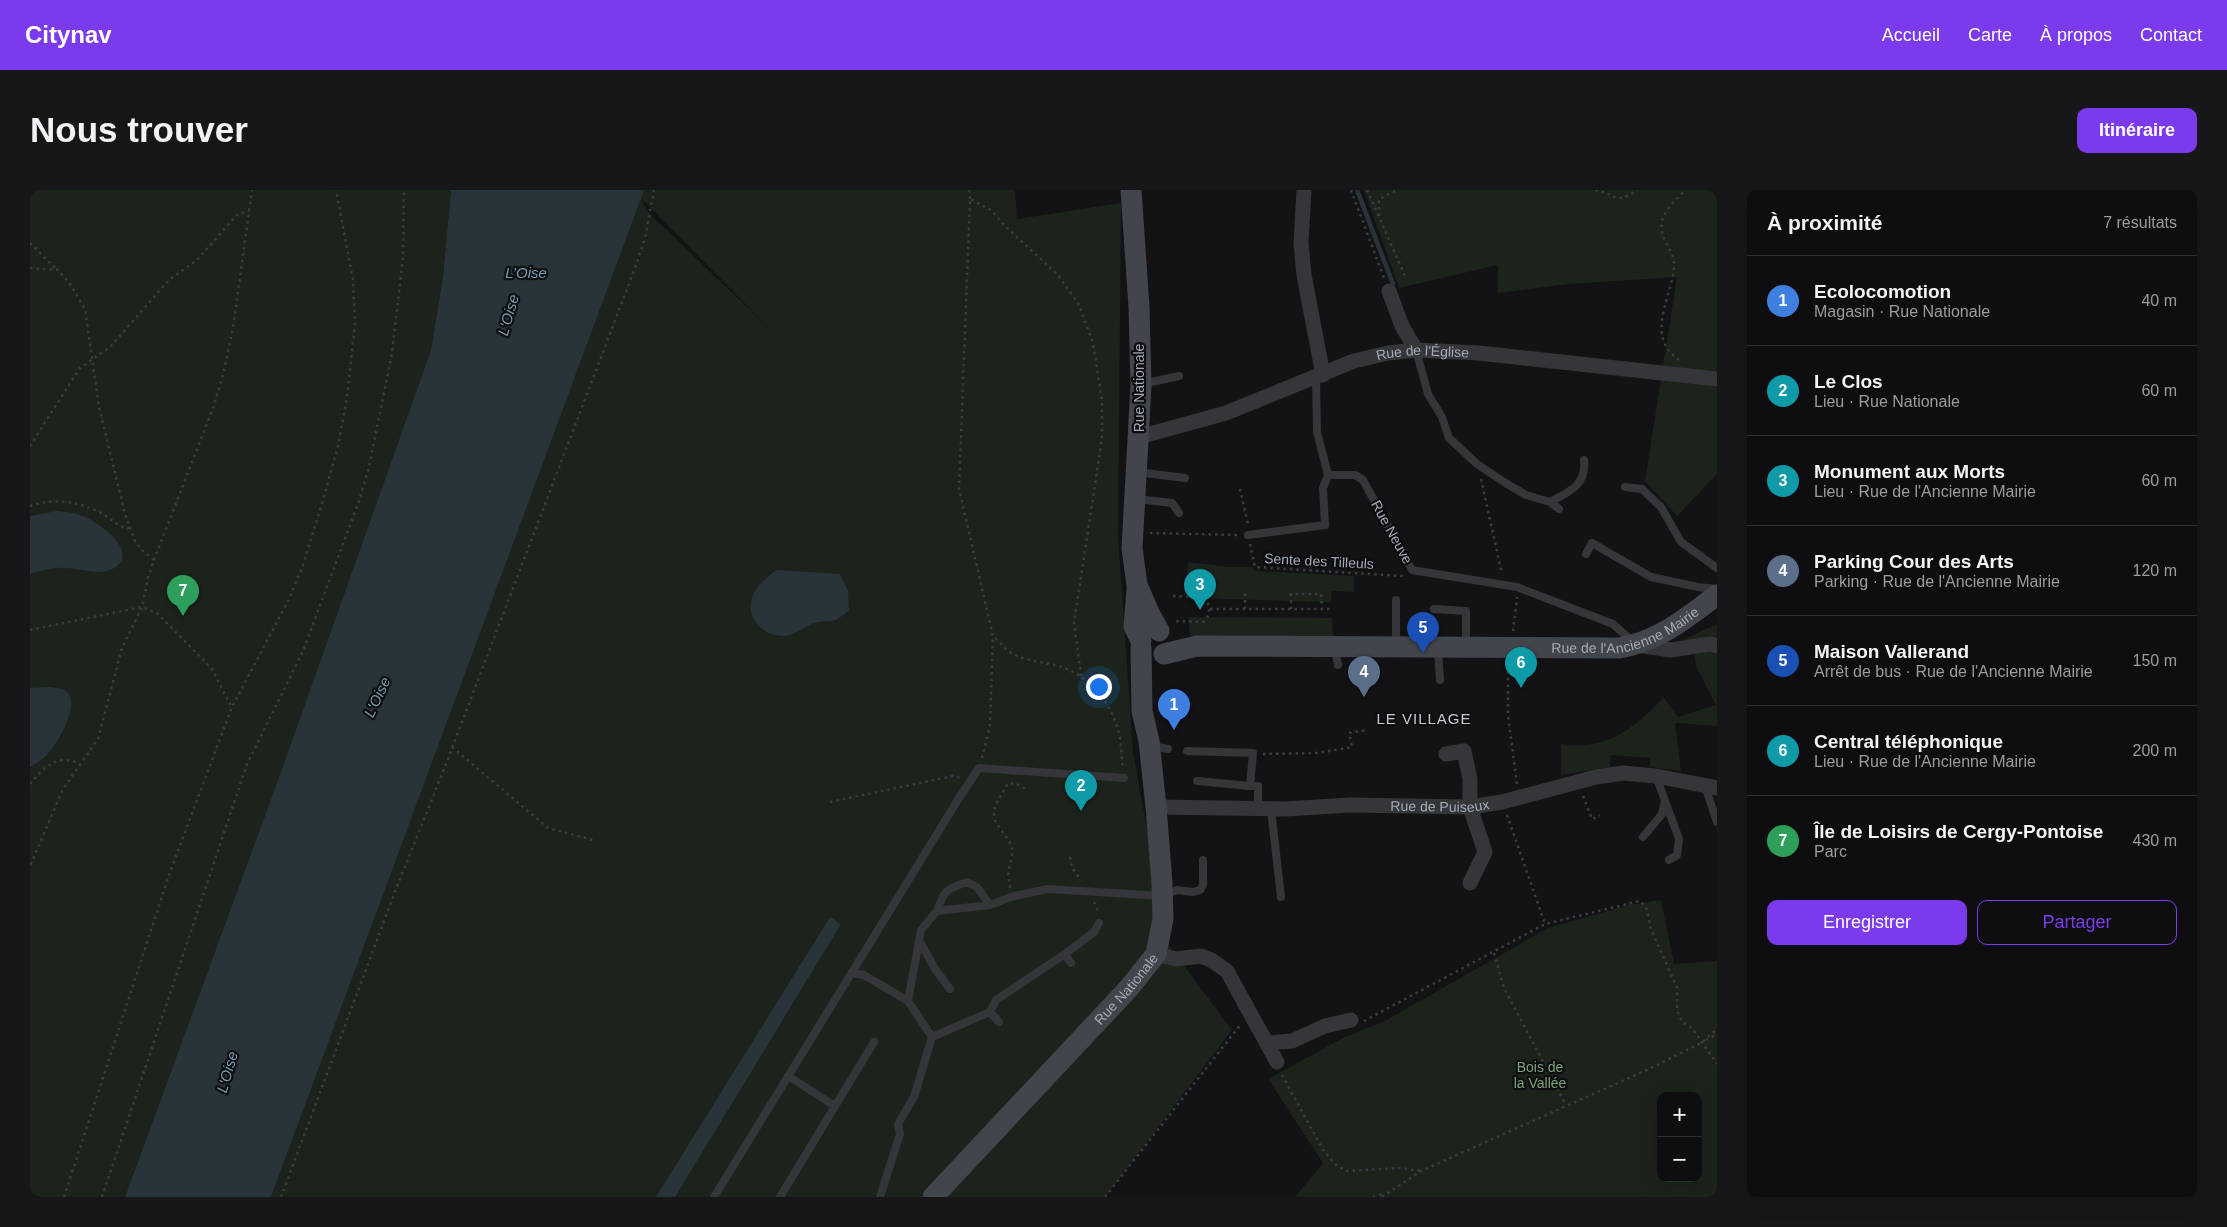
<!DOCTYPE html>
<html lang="fr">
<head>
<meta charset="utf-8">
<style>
  body { margin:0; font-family:Helvetica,sans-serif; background:#171719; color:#f1f3f6 }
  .controls { position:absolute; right:15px; bottom:15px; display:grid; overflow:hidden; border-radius:10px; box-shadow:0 5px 20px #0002 }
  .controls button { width:45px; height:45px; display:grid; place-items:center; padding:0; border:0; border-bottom:1px solid #2e2e30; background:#0e0e10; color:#f1f3f6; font:25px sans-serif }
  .you { position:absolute; left:1068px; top:496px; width:18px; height:18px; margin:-12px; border:4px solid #fff; border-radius:50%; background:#1a73e8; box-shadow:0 0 0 8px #1a73e833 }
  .badge { display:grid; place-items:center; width:32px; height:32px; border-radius:50%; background:#7c3aed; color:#fff; font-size:16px; font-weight:700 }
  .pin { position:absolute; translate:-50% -41px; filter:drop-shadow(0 1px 2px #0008) }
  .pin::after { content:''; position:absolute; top:26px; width:18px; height:15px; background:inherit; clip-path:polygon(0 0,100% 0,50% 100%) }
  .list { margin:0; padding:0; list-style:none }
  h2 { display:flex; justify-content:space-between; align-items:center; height:65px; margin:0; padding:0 20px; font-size:21px }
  h2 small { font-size:16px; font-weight:400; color:#9b9c9f }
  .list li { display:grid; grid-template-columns:32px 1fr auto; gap:15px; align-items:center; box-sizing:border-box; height:90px; padding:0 20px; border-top:1px solid #2e2e30 }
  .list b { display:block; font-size:19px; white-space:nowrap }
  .list p { margin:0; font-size:16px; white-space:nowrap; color:#9b9c9f }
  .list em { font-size:16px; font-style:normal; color:#9b9c9f }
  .actions { display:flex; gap:10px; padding:15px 20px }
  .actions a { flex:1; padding:11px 0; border:1px solid #7c3aed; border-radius:10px; text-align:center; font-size:18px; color:#7c3aed }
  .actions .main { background:#7c3aed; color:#fff }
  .map { position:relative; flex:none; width:1687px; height:1007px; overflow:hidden; border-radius:10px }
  header { display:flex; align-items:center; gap:30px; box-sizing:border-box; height:70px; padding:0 25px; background:#7c3aed; color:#fff }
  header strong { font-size:24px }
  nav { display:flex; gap:28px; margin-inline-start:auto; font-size:18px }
  .intro { display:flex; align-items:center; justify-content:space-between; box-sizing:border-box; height:120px; padding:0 30px }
  h1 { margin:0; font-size:35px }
  .button { padding:12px 22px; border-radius:10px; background:#7c3aed; color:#fff; font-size:18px; font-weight:700 }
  main { display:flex; gap:30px; padding:0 30px }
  aside { flex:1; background:#0e0e10; border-radius:10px; box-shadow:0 5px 20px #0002 }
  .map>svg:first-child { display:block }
  .green { fill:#1b231b; fill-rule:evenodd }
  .water { fill:#29343a }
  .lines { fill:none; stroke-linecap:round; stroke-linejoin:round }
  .stream { stroke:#29343a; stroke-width:4.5 }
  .path { stroke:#3a3d41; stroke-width:2.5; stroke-dasharray:2.5 4; stroke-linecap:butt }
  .lane { stroke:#34363a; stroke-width:8 }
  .street { stroke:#34363a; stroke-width:15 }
  .secondary { stroke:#42454b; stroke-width:21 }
  .labels { text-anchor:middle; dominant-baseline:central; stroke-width:4.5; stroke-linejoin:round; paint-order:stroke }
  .street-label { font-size:14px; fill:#a4abb7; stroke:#0e0e10 }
  .park-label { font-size:14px; fill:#7aa379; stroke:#0e0e10 }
  .water-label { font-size:15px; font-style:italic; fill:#789eb5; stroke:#0e0e10 }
  .neighbourhood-label { font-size:15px; letter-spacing:1px; fill:#c5cad2; stroke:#0e0e10 }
</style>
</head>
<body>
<header>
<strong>Citynav</strong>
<nav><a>Accueil</a><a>Carte</a><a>À propos</a><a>Contact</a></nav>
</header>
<div class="intro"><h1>Nous trouver</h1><a class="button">Itinéraire</a></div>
<main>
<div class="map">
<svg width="1687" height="1007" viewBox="0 0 1687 1007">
  <rect width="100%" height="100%" fill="#131315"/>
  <!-- green -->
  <path class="green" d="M0 0H421L413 87 401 160 248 590 95 1007H0Z
    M613 0H985L987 29 1091 13 1088 345 1103 562 1138 754 1202 840 1075 1007H241ZM612 10H613L742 141 619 23Z
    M1334 0H1687V284L1647 326 1615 291 1647 87 1538 94 1468 103V75L1369 98Z
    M1158 372 1199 377H1223L1225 381 1324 386V402L1302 401 1301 412 1156 408Z
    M1158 427 1302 428 1303 448 1160 446Z
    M1687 434V536L1645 533 1651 581 1620 577V568L1581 565 1580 577 1531 585V554C1580 561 1602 538 1634 508L1648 527 1686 515 1666 476 1663 450H1653Z
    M1631 710 1644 774 1687 771V1007H1265L1293 973 1238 889 1315 847 1355 831 1518 738 1599 715ZM1631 906H1668V988H1631Z"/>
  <!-- water -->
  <path class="water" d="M421 0H614L241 1007H95L248 590 401 160 413 87Z
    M27 321C35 322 43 322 50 325 68 331 115 364 80 380 67 385 48 378 34 378 23 377 11 381 0 384V326Z
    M746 380 810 384 818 401 819 420C800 437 804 428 784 433 774 436 766 445 755 446 729 446 711 423 726 399 731 392 740 386 746 380Z
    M20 497C26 498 34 498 38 503 49 517 27 555 16 566 12 570 5 574 0 577V498Z
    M800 727 811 734 645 1007H626Z"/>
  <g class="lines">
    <!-- stream -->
    <path class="stream" d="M1327 0 1363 94"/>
    <!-- path -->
    <path class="path" d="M939 0 940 9
      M1321 0 1354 88
      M1337 0 1375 86
      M1565 0C1588 4 1582 16 1608 0
      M1349 26V9L1367 0
      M0 53 27 80
      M0 78 28 80 40 94 55 119 69 217 95 324 105 351 113 361 124 370 118 388 112 417 92 458 68 549 33 599 0 676
      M1649 170C1614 146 1642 108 1644 77 1646 60 1628 51 1632 31 1634 20 1648 8 1655 0
      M0 256 50 178 81 156 139 90 167 70 205 27 208 24 219 21
      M1451 289 1472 384
      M1210 299 1218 334
      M0 316C26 307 53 312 76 326 84 331 90 339 100 338
      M1120 343 1207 345
      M1220 354 1225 377 1373 386
      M124 370 183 218 193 185 203 138 222 0
      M1143 406 1176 407C1179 417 1182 424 1173 432L1144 431
      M1180 419H1301
      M1215 419V403
      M1261 419V404H1291L1292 419
      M0 440 112 417 128 424 182 479 201 516
      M1483 441 1487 407
      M1478 475V526L1487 594
      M1051 486 1044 433 1072 248V211L1063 153 1049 115 1029 86 974 35 961 20 940 9 929 299 963 446C969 451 974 458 980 462 994 471 1012 472 1028 476 1058 484 1080 511 1088 540 1092 552 1091 567 1093 579
      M422 557 518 638 563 650
      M1233 564 1287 563 1322 557 1319 543 1338 540
      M952 568 960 535 963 446
      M0 594C14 577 28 563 50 574
      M1553 606 1562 629 1570 626
      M800 612 923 586 931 588
      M1477 625 1515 734
      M1040 667 1042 678 1051 690
      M980 698 978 683 983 661 979 651 966 633 964 624 965 616 978 593 987 594 997 600
      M1064 712 1069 723
      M1464 763 1474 798 1536 915
      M1334 831 1515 734 1610 711 1616 717 1621 739 1647 798V820L1652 832 1662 838 1687 874
      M1676 850 1687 844
      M1252 885 1293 960 1305 974 1317 981 1369 978 1391 981
      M34 1007 140 682 202 517 258 411 273 375 293 310 308 256 317 208 325 133 323 90 306 0
      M72 1007 217 574 273 461 329 311 339 277 362 163 373 67 374 0
      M251 1007 366 699 416 574 605 78 615 48 624 0
      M1075 1007 1211 834
      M1343 1007 1354 1004
      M1352 1007 1391 981 1617 880 1671 853 1687 839"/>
    <!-- lane -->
    <path class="lane" d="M1386 160 1398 204 1412 227 1419 248 1447 274 1474 292 1496 305 1520 312 1529 319
      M1286 187 1287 242 1298 285
      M1112 194 1149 186
      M1108 282 1155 288
      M1298 285H1325L1333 290 1382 380 1487 397 1583 434 1603 452
      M1595 297 1612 299 1631 317 1651 352 1687 378
      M1107 309 1142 313 1149 323
      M1520 312C1539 302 1557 295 1554 270
      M1218 345 1295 335 1293 298 1298 285
      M1556 364 1562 353 1621 387 1668 397 1687 399
      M1366 410V455
      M1404 419 1436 421V456
      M1305 459 1308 475
      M1408 460 1410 490
      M1122 556 1138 559
      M1157 561 1223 563 1220 596 1167 591
      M1626 586 1649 649 1647 665 1639 670
      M1220 596H1228V619
      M1675 596 1687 632
      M1241 619 1251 707
      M1613 647 1632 624 1635 611
      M907 721C914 701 916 699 937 692L947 697 960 715
      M889 750 905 779 920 799
      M1035 764 1064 742 1069 733
      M821 783 834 785 878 811 902 847 960 822 966 810 1035 764 1041 773
      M878 811 891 740 907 721 960 715 984 706 1018 699 1133 706 1147 700 1163 702 1170 700 1173 695V670
      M960 822 969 832
      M758 886 805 916
      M684 1007 929 608 949 578 1094 588
      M750 1007 844 852
      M850 1007 870 944 868 934 884 907 902 847"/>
    <!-- street -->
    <g class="street">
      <path d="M1274 0 1271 53 1274 85 1293 185"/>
      <path d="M1359 101 1372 136 1386 160"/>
      <path id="s1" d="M1109 247 1196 223 1324 171 1358 163 1386 160 1449 163 1687 189"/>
      <path d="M1607 455 1641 460 1680 454 1687 456"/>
      <path d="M1416 564 1434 561 1440 589V617L1455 662 1440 693"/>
      <path id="s2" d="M1126 617 1255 619 1320 615 1440 617 1472 612 1566 587 1593 583 1626 586 1687 598"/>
      <path d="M1126 764 1146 769 1171 766 1181 770 1197 781 1247 872"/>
      <path d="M1238 853 1262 851 1295 836 1321 830"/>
    </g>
    <!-- secondary -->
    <g class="secondary">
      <path d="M1101 0 1109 117 1111 195 1102 358 1107 395 1120 425 1129 441"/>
      <path d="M1107 400 1104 436 1111 451"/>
      <path id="s3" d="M1134 464 1167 456 1589 458C1628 452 1656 428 1687 405"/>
      <path id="s4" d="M903 1007 1099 798 1126 764 1133 729 1132 693 1126 617 1119 551 1112 521 1111 458"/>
    </g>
  </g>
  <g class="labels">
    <!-- street labels -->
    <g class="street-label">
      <text stroke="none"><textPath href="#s1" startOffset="298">Rue de l'Église</textPath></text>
      <text transform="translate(1109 198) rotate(-90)">Rue Nationale</text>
      <text transform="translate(1362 342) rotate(61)">Rue Neuve</text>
      <text transform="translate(1289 371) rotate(3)">Sente des Tilleuls</text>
      <text stroke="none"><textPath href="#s3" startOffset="466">Rue de l'Ancienne Mairie</textPath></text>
      <text stroke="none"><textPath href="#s2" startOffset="284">Rue de Puiseux</textPath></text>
      <text stroke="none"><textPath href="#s4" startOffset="284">Rue Nationale</textPath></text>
    </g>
    <!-- park labels -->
    <g class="park-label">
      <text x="1510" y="877">Bois de<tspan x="1510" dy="16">la Vallée</tspan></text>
    </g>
    <!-- water labels -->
    <g class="water-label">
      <text x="496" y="82">L’Oise</text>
      <text transform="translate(478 125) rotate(-74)">L'Oise</text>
      <text transform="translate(347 507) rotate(-65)">L'Oise</text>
      <text transform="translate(197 882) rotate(-74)">L'Oise</text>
    </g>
    <!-- neighbourhood labels -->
    <g class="neighbourhood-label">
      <text x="1394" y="528">LE VILLAGE</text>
    </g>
  </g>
</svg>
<div class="controls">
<button>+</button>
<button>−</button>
</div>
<div class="you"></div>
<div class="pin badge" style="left:1144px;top:540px;background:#3f7fe0">1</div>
<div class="pin badge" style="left:1051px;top:621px;background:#0f9aa8">2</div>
<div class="pin badge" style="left:1170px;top:420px;background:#0f9aa8">3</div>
<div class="pin badge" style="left:1334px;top:507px;background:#5c6f8a">4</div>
<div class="pin badge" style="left:1393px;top:463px;background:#1a4fb4">5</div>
<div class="pin badge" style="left:1491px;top:498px;background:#0f9aa8">6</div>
<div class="pin badge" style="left:153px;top:426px;background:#2e9e5b">7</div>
</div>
<aside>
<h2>À proximité<small>7 résultats</small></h2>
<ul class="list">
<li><span class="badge" style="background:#3f7fe0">1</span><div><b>Ecolocomotion</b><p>Magasin · Rue Nationale</p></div><em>40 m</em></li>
<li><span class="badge" style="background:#0f9aa8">2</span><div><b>Le Clos</b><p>Lieu · Rue Nationale</p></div><em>60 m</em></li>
<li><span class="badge" style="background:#0f9aa8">3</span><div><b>Monument aux Morts</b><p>Lieu · Rue de l'Ancienne Mairie</p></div><em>60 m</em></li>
<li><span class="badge" style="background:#5c6f8a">4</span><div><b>Parking Cour des Arts</b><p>Parking · Rue de l'Ancienne Mairie</p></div><em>120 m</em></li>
<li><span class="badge" style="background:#1a4fb4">5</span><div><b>Maison Vallerand</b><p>Arrêt de bus · Rue de l'Ancienne Mairie</p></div><em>150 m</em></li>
<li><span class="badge" style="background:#0f9aa8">6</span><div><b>Central téléphonique</b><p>Lieu · Rue de l'Ancienne Mairie</p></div><em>200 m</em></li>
<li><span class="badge" style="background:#2e9e5b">7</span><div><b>Île de Loisirs de Cergy-Pontoise</b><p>Parc</p></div><em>430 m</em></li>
</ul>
<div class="actions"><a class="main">Enregistrer</a><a>Partager</a></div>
</aside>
</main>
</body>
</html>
